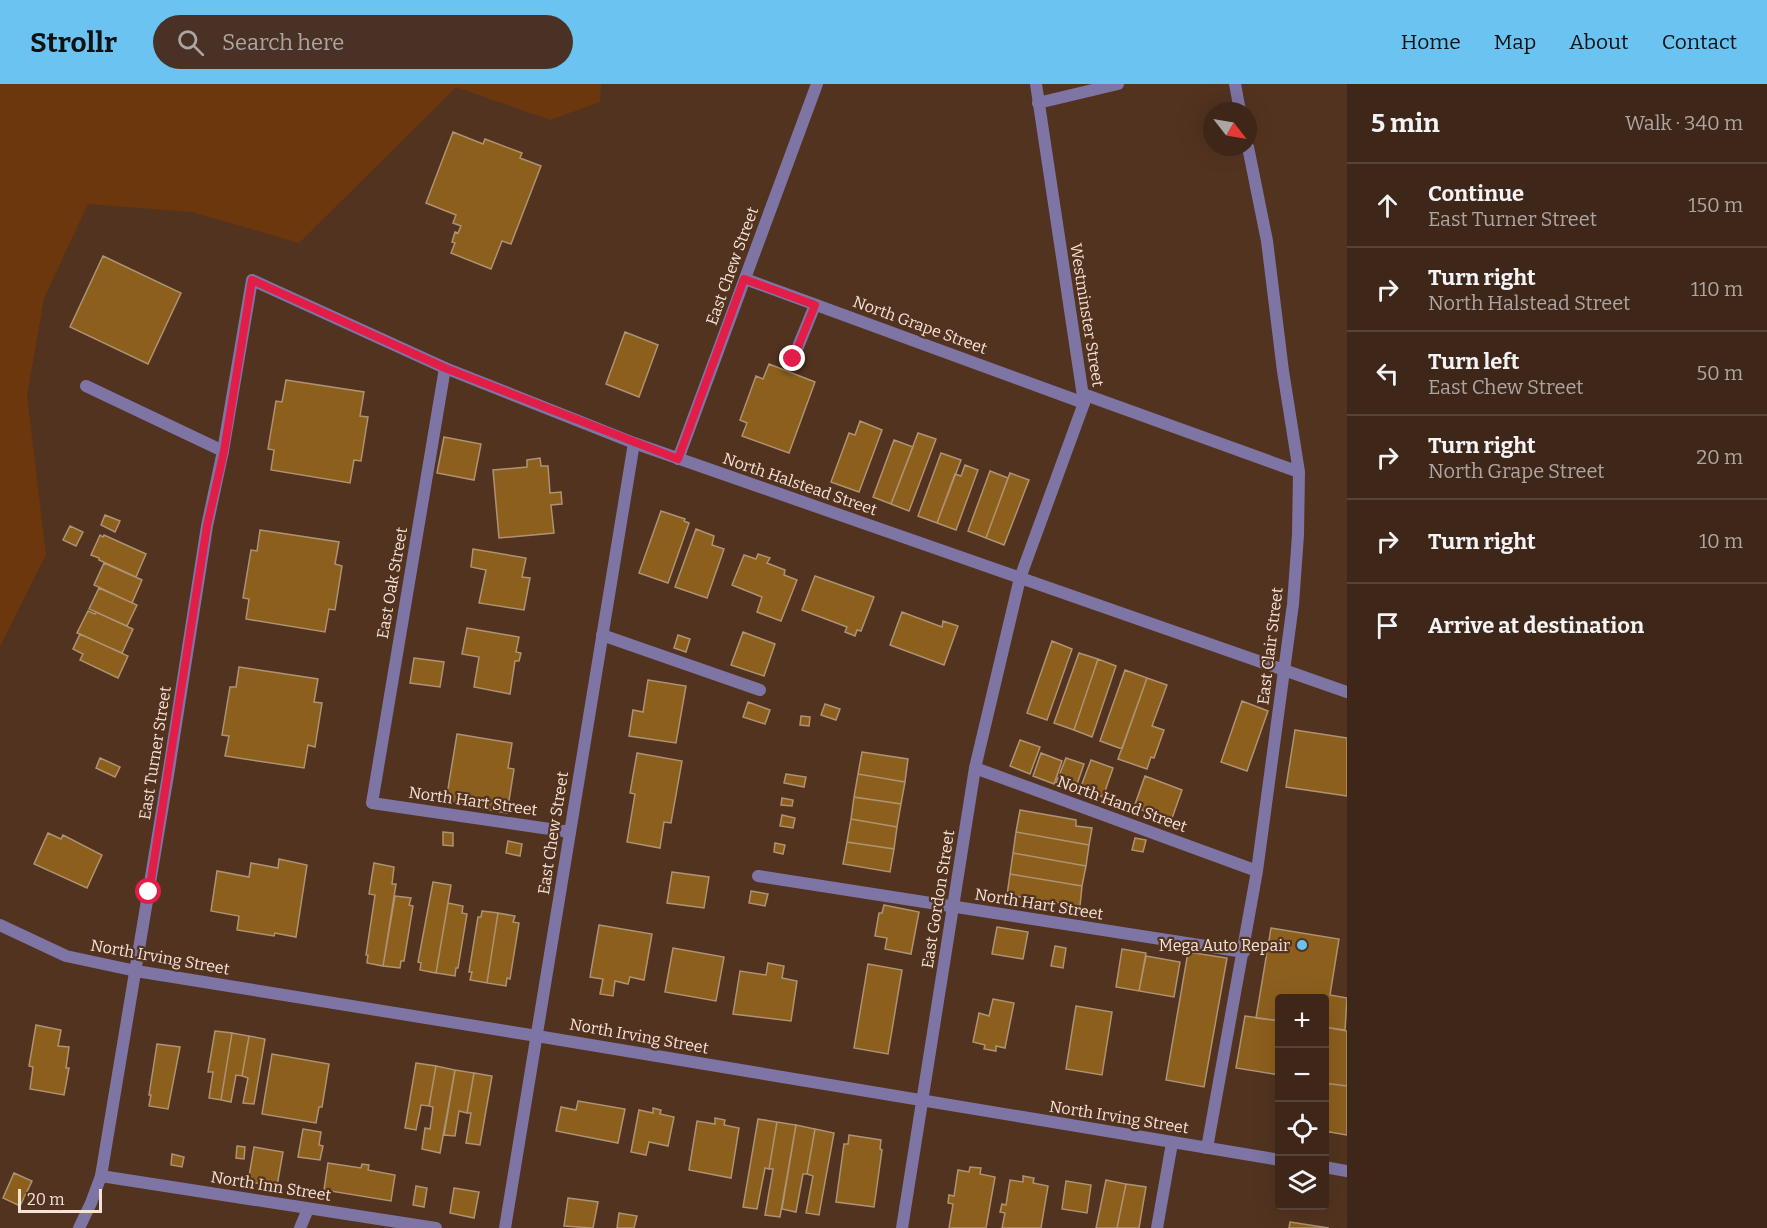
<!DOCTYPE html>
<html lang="en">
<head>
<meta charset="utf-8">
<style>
  body { margin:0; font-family:Bitter,serif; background:#493225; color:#f1f3f6 }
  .controls { position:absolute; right:18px; bottom:18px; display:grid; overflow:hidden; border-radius:6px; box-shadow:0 6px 24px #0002 }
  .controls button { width:54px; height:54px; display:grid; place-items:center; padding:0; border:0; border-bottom:2px solid #574337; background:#3e2618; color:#f1f3f6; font:30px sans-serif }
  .compass { position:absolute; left:1203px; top:18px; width:54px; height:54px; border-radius:50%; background:#3e2618; box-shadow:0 6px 24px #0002; rotate:121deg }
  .scale { position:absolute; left:18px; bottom:15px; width:84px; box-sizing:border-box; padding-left:6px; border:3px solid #f6e2d6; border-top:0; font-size:16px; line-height:21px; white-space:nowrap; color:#f6e2d6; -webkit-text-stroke:4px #523320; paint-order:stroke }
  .stop { position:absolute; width:18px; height:18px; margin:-14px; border:4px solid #e11d48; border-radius:50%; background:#fff }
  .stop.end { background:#e11d48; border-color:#fff; box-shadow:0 2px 6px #0008 }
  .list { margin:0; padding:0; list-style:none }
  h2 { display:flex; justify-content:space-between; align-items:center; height:78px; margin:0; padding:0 24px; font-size:26px }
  h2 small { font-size:20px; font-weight:400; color:#ada5a2 }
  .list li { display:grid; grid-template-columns:39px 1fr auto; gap:18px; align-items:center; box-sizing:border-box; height:84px; padding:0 24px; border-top:2px solid #574337 }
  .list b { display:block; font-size:22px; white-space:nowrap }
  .list p { margin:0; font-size:20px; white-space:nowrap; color:#ada5a2 }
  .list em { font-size:20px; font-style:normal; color:#ada5a2 }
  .icon { flex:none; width:33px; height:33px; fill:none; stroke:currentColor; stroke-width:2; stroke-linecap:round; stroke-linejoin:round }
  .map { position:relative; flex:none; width:1347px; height:1144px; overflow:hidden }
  header { display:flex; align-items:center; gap:36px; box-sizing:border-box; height:84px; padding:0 30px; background:#6ac3f1; color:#111 }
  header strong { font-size:28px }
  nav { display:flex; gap:33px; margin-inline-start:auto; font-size:21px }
  .search { width:420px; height:54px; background:#493225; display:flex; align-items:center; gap:15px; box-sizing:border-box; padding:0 21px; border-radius:33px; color:#ada5a2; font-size:22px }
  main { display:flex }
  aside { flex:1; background:#3e2618 }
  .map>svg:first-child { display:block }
  .green { fill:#6d370d }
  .building { fill:#8c5f1d; stroke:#ad9373; stroke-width:1.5 }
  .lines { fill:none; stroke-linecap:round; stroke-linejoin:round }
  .service { stroke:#7e75a5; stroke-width:12 }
  .minor { stroke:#7e75a5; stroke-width:12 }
  .route { stroke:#e11d48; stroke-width:8 }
  .poi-dot { fill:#6ac3f1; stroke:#523320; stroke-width:2 }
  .labels { text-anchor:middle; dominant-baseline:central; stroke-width:4.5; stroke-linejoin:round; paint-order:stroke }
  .street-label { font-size:16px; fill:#f6e2d6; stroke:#523320 }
  .poi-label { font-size:16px; fill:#f6e2d6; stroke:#523320; text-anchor:end }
</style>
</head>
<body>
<header>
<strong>Strollr</strong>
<div class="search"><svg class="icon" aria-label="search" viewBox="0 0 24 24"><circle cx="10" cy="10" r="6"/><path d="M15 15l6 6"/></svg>Search here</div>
<nav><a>Home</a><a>Map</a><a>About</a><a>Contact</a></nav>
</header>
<main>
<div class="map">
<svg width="1347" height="1144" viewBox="0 0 1347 1144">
  <rect width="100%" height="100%" fill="#523320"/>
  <!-- green -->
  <path class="green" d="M0 0H601L600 18 550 36 456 3 299 159 192 128 88 120 44 214 27 312 46 471 0 563Z"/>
  <!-- building -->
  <path class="building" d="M453 48 483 60 485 55 522 69 520 74 541 82 511 160 502 157 491 185 451 169 455 159 452 158 455 148 458 149 461 142 453 139 456 131 426 119Z
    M103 172 181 209 148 280 70 243Z
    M625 248 658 261 639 313 606 300Z
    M769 280 815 298 789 369 742 352 747 339 740 336 756 292 763 295Z
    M286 296 364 308 360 332 368 333 361 377 354 376 350 399 271 386 274 366 268 365 276 317 282 318Z
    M860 337 882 346 859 408 831 398 849 349 855 351Z
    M918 349 936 355 909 427 891 420Z
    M444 353 481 360 474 396 437 389Z
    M894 356 913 363 891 420 873 413Z
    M941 369 961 376 937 439 918 432Z
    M540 374 541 382H548L550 409 561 408 562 420 551 421 554 449 499 454 493 386 527 383V376Z
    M965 381 978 386 956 446 937 439 955 390 961 392Z
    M990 387 1008 394 986 454 968 447Z
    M1010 389 1029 396 1004 461 986 454Z
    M661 427 685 435 684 437 689 439 668 499 639 489Z
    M105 431 120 437 115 448 101 441Z
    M70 442 83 448 76 462 63 456Z
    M696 445 714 452 712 461 724 465 707 514 675 503Z
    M260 446 339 458 335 480 342 482 335 526 329 525 325 548 246 535 249 515 243 514 251 466 257 467Z
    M100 451 103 453 104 451 146 470 136 493 99 476V474L91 471Z
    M473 465 526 474 522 493 530 494 524 526 479 519 486 486 471 483Z
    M758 470 770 474 767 479 785 486 784 491 797 496 781 537 757 528 762 513 732 501 744 471 756 475Z
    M104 479 142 496 132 519 94 501Z
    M815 492 874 513 861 547 857 546 855 552 845 548 847 543 802 526Z
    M99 504 137 521 127 542 89 525Z
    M88 527 95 530 96 528 133 545 122 569 77 549Z
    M902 528 942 543 943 537 958 542 944 581 890 561Z
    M467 544 519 553 516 568 521 569 519 577H515L510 610 474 603 479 573 462 570Z
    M743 548 775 560 764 592 731 581Z
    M80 550 128 572 118 594 80 576 83 570 73 565Z
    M678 551 690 555 686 568 674 564Z
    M1052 557 1072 565 1047 636 1027 629Z
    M1079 569 1098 575 1074 646 1054 639Z
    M414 574 444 578 440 603 410 599Z
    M1098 575 1116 582 1092 653 1074 646Z
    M239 583 318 595 314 618 322 619 315 663 308 661 304 684 225 672 229 652 222 651 230 603H236Z
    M1125 586 1147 594 1122 665 1100 657Z
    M1147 594 1167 601 1152 642 1164 646 1154 674 1151 673 1147 685 1118 675Z
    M648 596 686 602 676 659 629 652 633 626 643 628Z
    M1242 617 1268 627 1247 687 1221 678Z
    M748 618 770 626 765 640 743 633Z
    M825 620 840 625 836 636 821 631Z
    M801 632 810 633 809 642 800 641Z
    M1295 646 1347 654V712L1286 703Z
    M457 650 512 659 508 684 514 685 507 729 446 717Z
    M1020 656 1040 663 1030 690 1010 682Z
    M862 668 908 675 905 698 858 690Z
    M637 669 682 677 671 739 664 738 660 764 627 758 635 710 630 709Z
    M1041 669 1062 677 1054 700 1033 692Z
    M100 674 120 683 115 693 96 684Z
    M1066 674 1084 680 1075 706 1056 699Z
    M1091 676 1113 684 1103 713 1080 705Z
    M786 690 806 693 804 703 784 699Z
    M858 690 905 698 901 720 854 713Z
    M1145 692 1182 706 1171 737 1134 723Z
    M854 713 901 720 897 743 851 735Z
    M782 714 793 716 792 722 781 721Z
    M1020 726 1076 736V742L1092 744 1089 761 1016 748Z
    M782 731 795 734 793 744 780 742Z
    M851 735 897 743 894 765 847 758Z
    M443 748 453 749V762L443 761Z
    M1016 748 1089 761 1086 782 1013 769Z
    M48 749 61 755 63 751 102 771 87 804 34 780Z
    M1135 754 1146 756 1143 768 1132 766Z
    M508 757 522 760 520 772 506 769Z
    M847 758 894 765 890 788 843 780Z
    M775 759 785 761 783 770 774 768Z
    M1013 769 1086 782 1082 802 1010 790Z
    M279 775 307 781 296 853 275 849 274 852 237 846 239 832 211 827 217 787 249 793 251 779 278 784Z
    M374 779 394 783 392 800H396L383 882 367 879 368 871H366L375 811 369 810Z
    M672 788 709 793 704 824 667 819Z
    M1010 790 1082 802 1080 822 1007 811Z
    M433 798 451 801 436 889 420 886 421 879 418 878Z
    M751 807 768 810 765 822 749 819Z
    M395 812 411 814 409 821 413 822 404 877H401L400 884 383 882Z
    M448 819 463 822 462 829 467 830 458 884H456L455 892 436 889Z
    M884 821 919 828 911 870 885 865 887 854 875 852 879 829H882Z
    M482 827 498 829 487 899 470 896 472 888H469L478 833H481Z
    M498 829 515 832 513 838 519 839 510 895 507 894 506 902 487 899Z
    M599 841 652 850 644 896 630 893 628 900 615 897 613 912 600 910 603 895 590 893Z
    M997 843 1028 848 1023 875 992 870Z
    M1271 844 1339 855 1330 911 1347 914 1345 946 1324 943V914H1280V937L1256 934Z
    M1055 862 1066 864 1063 884 1051 882Z
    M673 864 724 873 716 917 665 908Z
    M1122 865 1146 869 1139 907 1116 903Z
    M1188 868 1227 874 1204 1003 1166 996Z
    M1146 872 1180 878 1174 913 1139 907Z
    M768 879 784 882 782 894 797 897 791 937 733 930 740 887 766 891Z
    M868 880 902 886 888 970 854 964Z
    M993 915 1014 919 1005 964 996 962V967L984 965 985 961 973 958 979 929 989 932Z
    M1076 922 1112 928 1102 991 1066 985Z
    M1245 932 1280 937V991L1236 984Z
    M36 941 61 946 58 962 69 963 66 984H69L64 1011 30 1005 33 983 29 982Z
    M1324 943 1347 947V1002L1324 999Z
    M215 947 232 949 221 1016 209 1014 213 988H208Z
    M232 949 249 952 242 992 236 991 231 1018 221 1016Z
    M249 952 265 955 254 1020 243 1019 248 994 242 992Z
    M157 960 180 963 168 1025 149 1022 151 1011H149Z
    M272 970 329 980 322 1023H319L316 1039 262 1030Z
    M416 979 436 982 429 1022 421 1021 416 1046 405 1044Z
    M436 982 455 986 440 1069 422 1065 425 1044 430 1045 433 1023 429 1022Z
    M455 986 474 989 467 1029 459 1027 455 1052 444 1051Z
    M474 989 492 992 480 1061 466 1059 471 1029H467Z
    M1324 999 1347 1002V1051L1324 1047Z
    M578 1017 625 1025 618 1059 556 1047 561 1023 576 1026Z
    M653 1024 661 1026 660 1030 674 1033 668 1062 649 1058 646 1071 631 1068 639 1026 653 1029Z
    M715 1034 725 1036 724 1041 739 1044 731 1094 689 1086 697 1037 715 1040Z
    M758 1035 777 1038 769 1085 765 1084 757 1125 743 1123Z
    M777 1038 796 1041 780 1133 765 1131 773 1085H769Z
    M796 1041 815 1045 807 1090H803L796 1128 782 1125Z
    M303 1045 321 1048 319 1061 323 1062 320 1076 298 1073Z
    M815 1045 834 1049 819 1131 806 1129 813 1092 807 1090Z
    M849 1051 881 1056 880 1065 882 1066 874 1123 836 1118 844 1060H848Z
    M237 1062 245 1063 244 1075 236 1074Z
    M254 1063 283 1068 277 1102 248 1098Z
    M172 1070 184 1073 182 1083 171 1081Z
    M328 1079 361 1084 362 1080 369 1081 368 1086 395 1091 391 1117 324 1106Z
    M970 1083 981 1084 980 1090 995 1093 986 1144H949L953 1120 948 1119 949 1111 954 1112 958 1086 969 1088Z
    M14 1089 32 1097 20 1122 3 1114Z
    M1023 1092 1034 1094 1033 1099 1048 1102 1041 1144H1002L1005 1129 1000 1128 1002 1120 1006 1121 1010 1096 1023 1098Z
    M1106 1096 1126 1100 1117 1144H1096Z
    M1066 1097 1091 1101 1087 1129 1062 1125Z
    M1126 1100 1146 1103 1139 1144H1117Z
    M416 1102 427 1104 424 1123 413 1121Z
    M454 1104 479 1108 474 1134 450 1129Z
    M568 1114 598 1118 593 1144 564 1142Z
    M619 1129 637 1132 634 1144H617Z
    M1290 1138 1329 1144H1289Z"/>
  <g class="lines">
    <!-- service -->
    <path class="service" d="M1235 0 1240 27
      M745 195 1084 319
      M793 275 815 221
      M445 284 372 719 570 748
      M86 302 223 367
      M1083 310 1299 388
      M602 551 760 606
      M975 684 1257 787
      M758 792 1244 868
      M1207 1064 1257 787 1293 520 1298 451 1299 388 1283 287 1267 157 1248 63
      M101 1092 436 1144
      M300 1144 308 1125"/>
    <!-- minor -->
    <path class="minor" d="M1038 19 1118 0
      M678 375 817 0
      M0 841 66 872 136 887 537 952 1280 1076
      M1324 1083 1347 1087
      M79 1144 91 1119 101 1092 169 685 207 442 223 367 252 196 445 284 634 359 1347 608
      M505 1144 634 359
      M902 1144 975 684 1020 494 1084 319 1036 0
      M1157 1144 1172 1059"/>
  </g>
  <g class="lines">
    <!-- route -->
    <path class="route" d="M149 808 207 442 224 367 252 196 445 284 678 375 744 195 815 221 793 275"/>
  </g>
  <!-- markers -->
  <circle class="poi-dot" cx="1302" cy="861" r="6"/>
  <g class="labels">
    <!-- street labels -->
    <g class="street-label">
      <text transform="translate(732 182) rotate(-70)">East Chew Street</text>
      <text transform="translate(1087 231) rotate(81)">Westminster Street</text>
      <text transform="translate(920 241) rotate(20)">North Grape Street</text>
      <text transform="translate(800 400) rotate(19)">North Halstead Street</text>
      <text transform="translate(392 499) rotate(-80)">East Oak Street</text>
      <text transform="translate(1270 562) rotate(-83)">East Clair Street</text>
      <text transform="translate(155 669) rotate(-81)">East Turner Street</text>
      <text transform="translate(473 717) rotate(8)">North Hart Street</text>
      <text transform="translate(1122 720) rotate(20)">North Hand Street</text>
      <text transform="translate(553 749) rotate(-81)">East Chew Street</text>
      <text transform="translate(938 815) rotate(-81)">East Gordon Street</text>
      <text transform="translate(1039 820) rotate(9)">North Hart Street</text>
      <text transform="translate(160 873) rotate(10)">North Irving Street</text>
      <text transform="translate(639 952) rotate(10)">North Irving Street</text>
      <text transform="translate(1119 1033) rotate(9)">North Irving Street</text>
      <text transform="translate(271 1102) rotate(9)">North Inn Street</text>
    </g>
    <!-- poi labels -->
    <g class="poi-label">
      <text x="1290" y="861">Mega Auto Repair</text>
    </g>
  </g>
</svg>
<div class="controls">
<button>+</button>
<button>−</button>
<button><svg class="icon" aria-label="locate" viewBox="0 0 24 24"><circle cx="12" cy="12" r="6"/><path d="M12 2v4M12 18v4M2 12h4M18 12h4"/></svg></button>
<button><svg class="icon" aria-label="layers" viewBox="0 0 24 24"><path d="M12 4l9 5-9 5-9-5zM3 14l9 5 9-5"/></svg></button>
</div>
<svg class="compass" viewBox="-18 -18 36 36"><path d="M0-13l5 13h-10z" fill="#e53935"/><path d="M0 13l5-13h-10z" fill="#ada5a2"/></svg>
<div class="scale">20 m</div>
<div class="stop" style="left:149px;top:808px"></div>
<div class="stop end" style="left:793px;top:275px"></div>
</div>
<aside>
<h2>5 min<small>Walk · 340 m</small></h2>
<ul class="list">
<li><svg class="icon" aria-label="ahead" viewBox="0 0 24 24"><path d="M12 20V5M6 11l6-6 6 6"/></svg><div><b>Continue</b><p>East Turner Street</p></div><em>150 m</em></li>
<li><svg class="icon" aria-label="right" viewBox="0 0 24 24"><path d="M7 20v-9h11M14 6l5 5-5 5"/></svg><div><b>Turn right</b><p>North Halstead Street</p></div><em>110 m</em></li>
<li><svg class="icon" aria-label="left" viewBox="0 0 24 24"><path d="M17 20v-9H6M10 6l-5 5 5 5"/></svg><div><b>Turn left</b><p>East Chew Street</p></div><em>50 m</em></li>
<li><svg class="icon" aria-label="right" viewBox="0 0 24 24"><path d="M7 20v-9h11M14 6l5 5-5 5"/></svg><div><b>Turn right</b><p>North Grape Street</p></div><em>20 m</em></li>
<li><svg class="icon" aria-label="right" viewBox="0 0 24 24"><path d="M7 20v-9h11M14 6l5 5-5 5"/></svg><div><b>Turn right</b></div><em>10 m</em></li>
<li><svg class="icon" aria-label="arrive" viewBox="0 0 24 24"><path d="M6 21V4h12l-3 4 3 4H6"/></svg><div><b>Arrive at destination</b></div></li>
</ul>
</aside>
</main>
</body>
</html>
